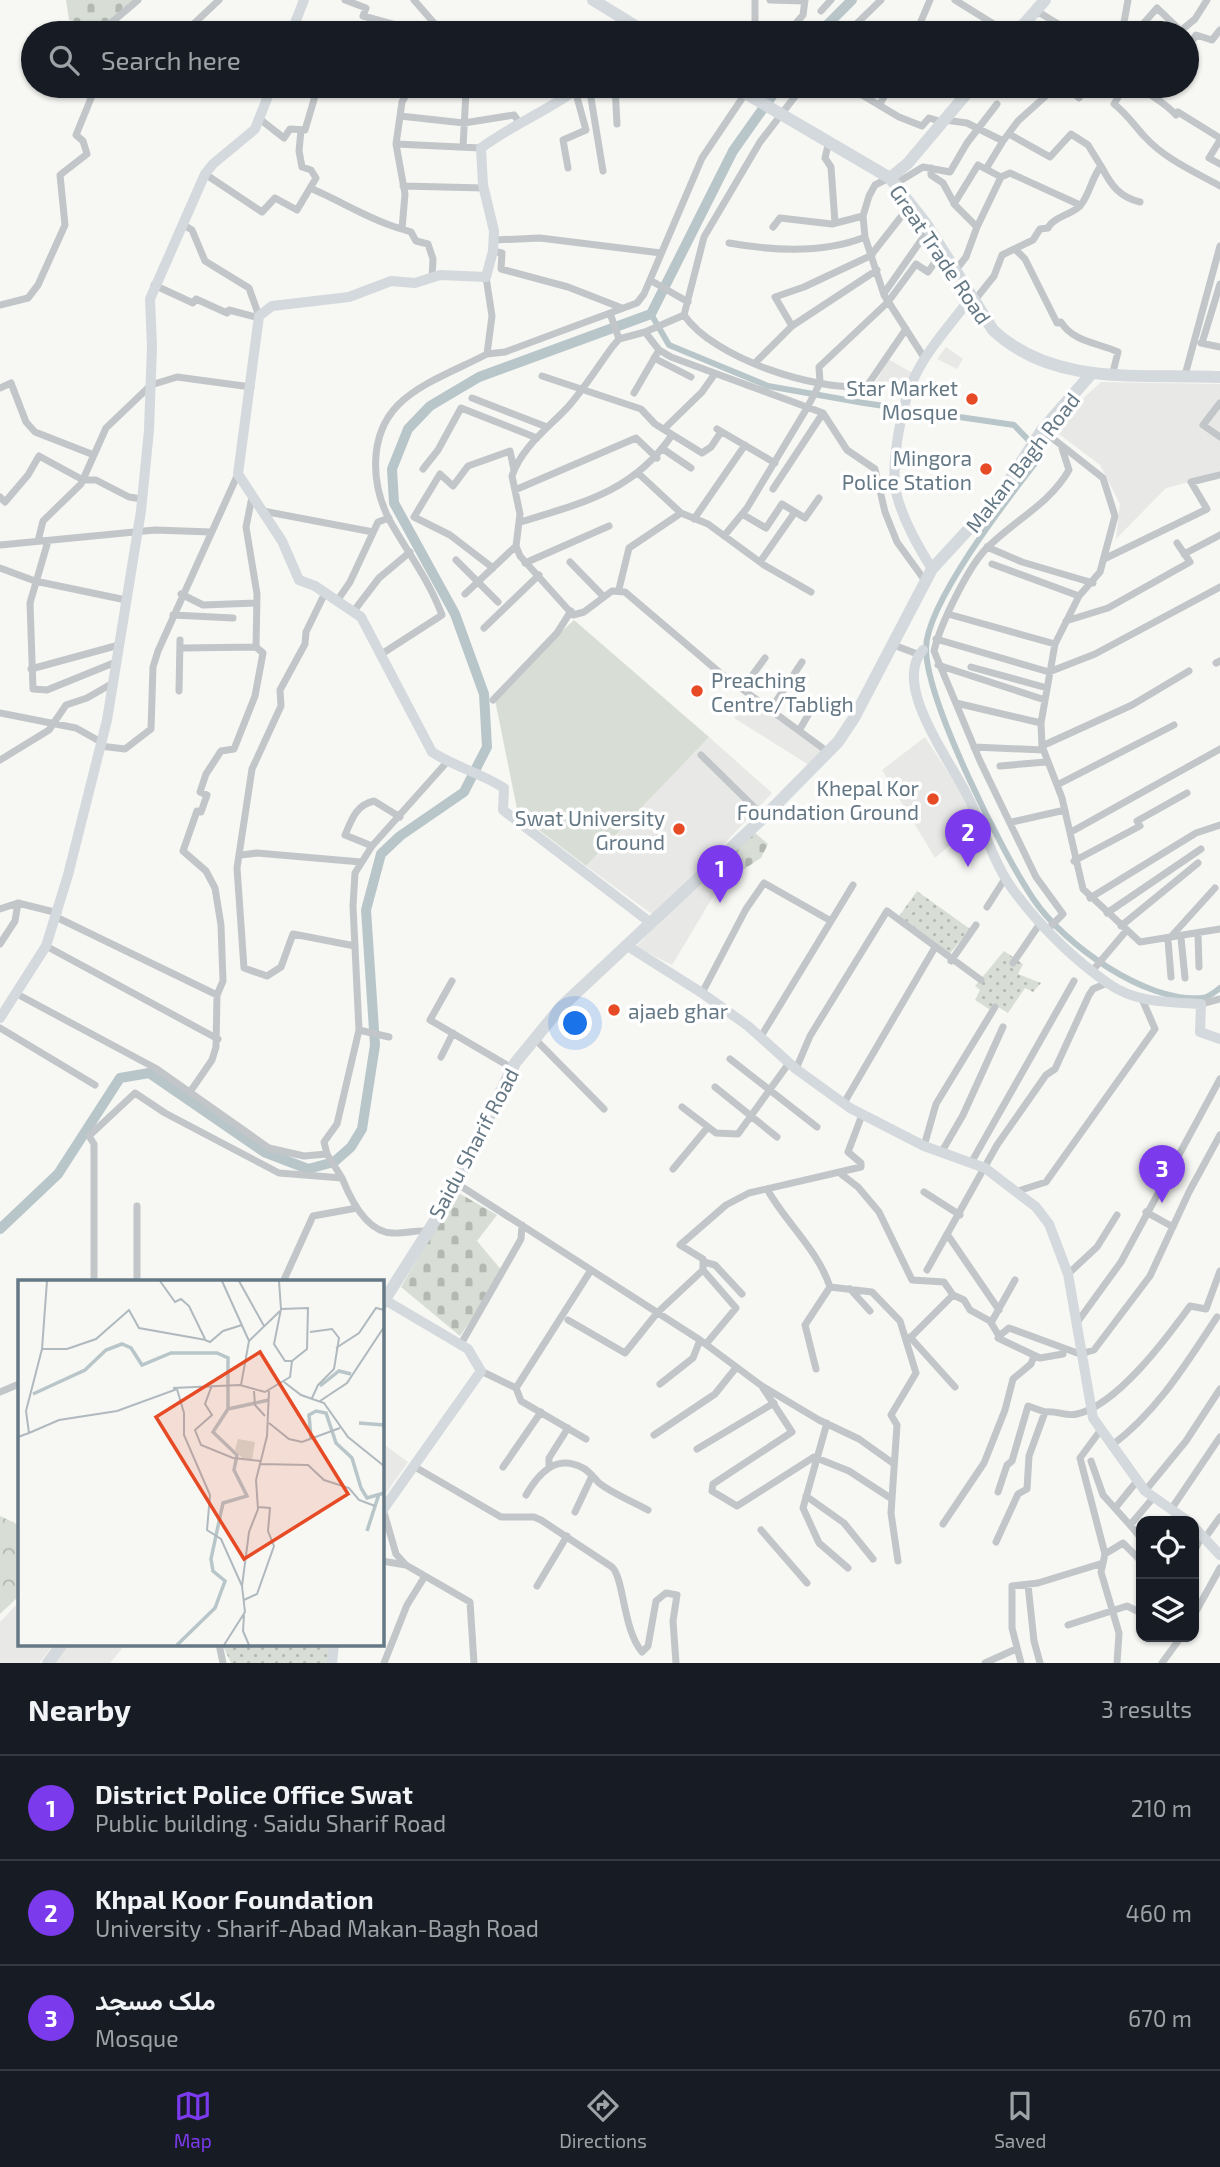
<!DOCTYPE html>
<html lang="en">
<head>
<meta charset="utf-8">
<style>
  body { margin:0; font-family:"Exo 2",Vazirmatn,sans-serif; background:#20242c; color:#f1f3f6 }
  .controls { position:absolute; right:21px; bottom:21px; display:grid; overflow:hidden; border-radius:14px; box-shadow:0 2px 5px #0004 }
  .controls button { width:63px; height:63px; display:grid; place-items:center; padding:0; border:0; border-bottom:2px solid #363941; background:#171b24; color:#f1f3f6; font:35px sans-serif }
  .you { position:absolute; left:576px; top:1024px; width:24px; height:24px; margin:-18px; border:5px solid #fff; border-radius:50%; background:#1a73e8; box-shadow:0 0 0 10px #1a73e833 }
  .badge { display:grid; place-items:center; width:46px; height:46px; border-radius:50%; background:#7c3aed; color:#fff; font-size:23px; font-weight:700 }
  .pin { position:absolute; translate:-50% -58px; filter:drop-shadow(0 2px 4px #0008) }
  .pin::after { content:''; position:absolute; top:37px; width:24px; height:21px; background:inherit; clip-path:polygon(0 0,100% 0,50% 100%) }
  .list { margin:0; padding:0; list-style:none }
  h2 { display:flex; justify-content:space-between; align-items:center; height:91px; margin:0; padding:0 28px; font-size:30px }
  h2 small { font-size:23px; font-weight:400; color:#9ea1a6 }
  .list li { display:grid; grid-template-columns:46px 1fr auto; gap:21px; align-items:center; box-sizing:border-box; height:105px; padding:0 28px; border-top:2px solid #363941 }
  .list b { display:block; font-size:26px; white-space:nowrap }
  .list p { margin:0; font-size:23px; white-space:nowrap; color:#9ea1a6 }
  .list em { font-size:23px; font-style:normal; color:#9ea1a6 }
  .icon { flex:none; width:38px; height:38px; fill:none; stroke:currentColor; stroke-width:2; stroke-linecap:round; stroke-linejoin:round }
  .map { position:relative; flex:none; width:1220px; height:1663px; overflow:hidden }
  .search { position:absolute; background:#171b24; box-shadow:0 2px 5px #0004; left:21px; right:21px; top:21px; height:77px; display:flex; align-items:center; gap:18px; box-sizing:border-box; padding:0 24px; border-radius:38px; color:#9ea1a6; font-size:26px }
  .sheet { height:406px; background:#171b24 }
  nav { display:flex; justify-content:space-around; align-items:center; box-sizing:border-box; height:98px; border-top:2px solid #363941; background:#171b24; font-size:19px; color:#9ea1a6 }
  nav a { display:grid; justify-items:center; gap:4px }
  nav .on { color:#7c3aed }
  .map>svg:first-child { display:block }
  .built { fill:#e8e8e7 }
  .grass { fill:url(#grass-dots) }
  .forest { fill:url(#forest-crowns) }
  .cemetery { fill:url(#cemetery-stones) }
  .pitch { fill:#d8ded5 }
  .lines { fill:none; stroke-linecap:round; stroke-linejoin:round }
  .canal { stroke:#b8c6c9; stroke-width:6 }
  .river { stroke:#b8c6c9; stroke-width:10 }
  .street { stroke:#c2c6c9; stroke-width:7 }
  .secondary { stroke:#d4d9dd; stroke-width:10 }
  .primary { stroke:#d4d9dd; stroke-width:12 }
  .poi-dot { fill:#e64b25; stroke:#fff; stroke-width:2.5 }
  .labels { text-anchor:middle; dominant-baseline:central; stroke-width:7; stroke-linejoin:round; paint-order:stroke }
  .street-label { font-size:21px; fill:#657885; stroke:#fff }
  .poi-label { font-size:21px; fill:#657885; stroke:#fff; text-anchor:end }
  .inset-river { fill:none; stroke:#b8c6c9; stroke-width:3.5 }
  .inset-road { fill:none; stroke:#b0b9be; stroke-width:2 }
  .view { fill:#e64b25; fill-opacity:0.15; stroke:#e64b25; stroke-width:3.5 }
  .inset-edge { fill:none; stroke:#657885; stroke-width:3.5 }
</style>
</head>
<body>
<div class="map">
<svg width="1220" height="1663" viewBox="0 0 1220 1663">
  <defs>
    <pattern id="grass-dots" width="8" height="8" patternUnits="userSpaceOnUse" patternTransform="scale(1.75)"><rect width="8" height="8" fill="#d8ded5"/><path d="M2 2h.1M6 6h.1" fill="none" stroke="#b3b9b2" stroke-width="1.8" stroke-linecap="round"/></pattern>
    <pattern id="forest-crowns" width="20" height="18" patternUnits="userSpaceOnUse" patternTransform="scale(1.75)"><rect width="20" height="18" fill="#d8ded5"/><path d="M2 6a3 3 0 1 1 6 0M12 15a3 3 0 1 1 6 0" fill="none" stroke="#b3b9b2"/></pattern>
    <pattern id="cemetery-stones" width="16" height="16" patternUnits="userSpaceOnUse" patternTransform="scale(1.75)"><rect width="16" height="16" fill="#d8ded5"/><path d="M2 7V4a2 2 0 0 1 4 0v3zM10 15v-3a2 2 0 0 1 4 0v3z" fill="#b3b9b2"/></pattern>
  </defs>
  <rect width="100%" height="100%" fill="#f7f7f4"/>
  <!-- built -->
  <path class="built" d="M946 347 963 359 957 369 937 359Z
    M888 359 916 375 908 393 873 388Z
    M1101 382 1220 384V474L1166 488 1116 539 1120 504 1100 465 1051 428Z
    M749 699 824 751 812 767 734 718Z
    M709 737 772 793 656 917 586 866Z
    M925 737 979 820 935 858 882 770Z
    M715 867 726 881 717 890 672 965 636 947 703 874Z
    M382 1443 408 1462 382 1499Z
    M19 1602V1644H54L39 1663H0V1622Z
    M66 1644H126L110 1663H52Z"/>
  <!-- grass -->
  <path class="grass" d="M917 891 970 929 947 957 897 919Z
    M1004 951 1023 964 1018 974 1041 983 1033 992 1025 988 1008 1013 995 1005 992 1011 975 1000 980 990 975 986Z
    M222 1644H330L328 1663H231Z"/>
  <!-- forest -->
  <path class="forest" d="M0 1516 15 1523 19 1528V1596L0 1614Z"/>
  <!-- cemetery -->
  <path class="cemetery" d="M66 0H133L96 33H77L73 21 69 20Z
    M754 832 768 844 761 858 726 881 715 867Z
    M457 1192 497 1215 477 1241 503 1272 460 1336 401 1287Z"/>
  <!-- pitch -->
  <path class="pitch" d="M574 620 709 737 586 866 518 814 494 695Z"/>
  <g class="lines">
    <!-- canal -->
    <path class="canal" d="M651 314 669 345 768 386 864 403 1014 425 1042 454C1012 493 927 601 926 648 926 701 1002 853 1034 900 1064 944 1145 1003 1202 998 1207 998 1215 992 1220 988"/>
    <!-- river -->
    <path class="river" d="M819 33 852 0
      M0 1229 58 1174 120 1078 149 1073 264 1152 308 1169 334 1162 351 1147 362 1129 375 1045 366 910 381 854 400 836 464 792 487 747 484 694 455 614 394 503 392 469 408 429 430 406 479 377 651 314 733 151 779 86"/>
    <!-- street -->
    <path class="street" d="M345 0 366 8 363 16 414 30
      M414 0 441 31 455 33
      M770 0 805 1
      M955 0 1000 28 1015 33
      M821 11 831 0
      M1034 15 1040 13 1073 33
      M755 26 789 31 803 15 805 0
      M99 33 138 0
      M184 33 219 0
      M252 33H256
      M750 33 755 26V0
      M847 33 881 0
      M916 33 930 0
      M1122 33 1128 0
      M1135 33 1157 8 1181 31
      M1178 33 1195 19 1207 0
      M1187 49 1196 35 1212 40 1220 30
      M246 86 268 98
      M392 86 395 91 406 86
      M411 86 402 102 396 144 405 194 402 229 411 232 416 241 428 244 433 259 432 278
      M428 86 466 92 463 147
      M589 86 603 171
      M615 86 617 124
      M803 86 760 142 704 237 684 315C713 358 816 392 867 386L906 329
      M847 86 899 117 922 126 929 118 943 122
      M1066 86 1079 98 1087 86
      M1125 86 1114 104C1127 114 1134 125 1145 137 1165 159 1195 172 1220 186
      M1140 86C1152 98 1165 102 1176 115L1178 112 1220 138
      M880 104 890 86
      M400 116 464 123 514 115 519 122
      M261 120 284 138 290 129 305 130 318 86
      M945 120 967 123 1003 141 1018 121 1057 86
      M1009 134 1050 157 1071 134 1088 145 1101 166
      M1220 140 1209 158 1220 164
      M829 141 825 158 831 167 835 223
      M396 144 481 148
      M568 168 563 140 586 130 575 90
      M931 168V175L943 183 955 205 977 227 966 257 955 271
      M986 169 1003 141
      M205 174 262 212 275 198 297 210 316 178 311 170 302 167 299 151 301 130
      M889 178 875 185 869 196 863 216 865 237 884 295 925 359
      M895 184 923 167 950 172 967 143 997 104
      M403 186 484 188
      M310 188C339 200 374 222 402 229
      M954 204 978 165 1001 177 1010 173 1080 205
      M182 224 192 230 205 261 249 288 259 316
      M773 227 780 218 832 224 863 216
      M977 227 1001 177
      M494 240 540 238 661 253
      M729 243C774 251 823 254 865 237
      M1015 249 1025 259 1057 323 1061 322C1073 342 1099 343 1118 352L1112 376
      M493 251 502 253 501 269 568 287 622 308
      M872 254 911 204
      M486 277 492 316 487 354 505 352 637 303 644 294 702 158 745 94
      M650 280 688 302
      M154 285 193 303 196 299 227 313 229 310 259 318
      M885 292 929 229
      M974 301 994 276 1002 255 1033 240 1040 229 1048 228C1053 217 1071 215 1080 206 1090 194 1091 179 1101 166 1111 185 1119 197 1140 202
      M0 305 28 298 38 285 65 225 60 175 87 154 83 141 76 135 96 86
      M610 313 619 339
      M792 326 775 297 804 287 872 255
      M645 332 684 315
      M1201 343 1220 347
      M1202 343 1220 284
      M654 358 691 377
      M755 363 792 326 877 270
      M1185 375 1220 246
      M542 376 641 409 655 424 702 453 711 447 721 432
      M0 388 11 383 26 422 35 432 94 455
      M634 393 659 350
      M472 398 547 427
      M1220 403 1203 425 1220 437
      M664 429 702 392 714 375
      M717 429 775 463
      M1042 430 1103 478 1115 516 1100 572 1079 596 1055 644 1041 723 1042 746 1062 798 1083 889 1140 942 1220 929
      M663 449 691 468
      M423 469 438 450 461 408 537 438
      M639 474 681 513 708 524 764 565 811 592
      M773 489 823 413
      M515 490 636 438 657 458
      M0 497 5 502 28 475 39 456 83 480H96L129 497 142 499
      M263 511 373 532
      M742 514 766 528 782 504 805 518 819 498
      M694 519 745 445
      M520 522C583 503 634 491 672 435
      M724 536 747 508 807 408 820 383 819 367 888 302 916 264 928 272 943 251
      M38 541 43 521 81 484 106 428 151 385 177 377 251 387
      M48 541 30 603 33 689 47 690 116 662
      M0 545 155 530 211 532
      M987 547 1022 562 1093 583
      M1184 554 1220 535
      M1104 559 1207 509 1191 482 1220 475
      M456 560 498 602
      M570 562 604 597
      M760 562 795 512
      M525 563 609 526
      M992 564 1079 596
      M0 568 35 581 126 600
      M493 568 450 535 414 517 440 474 453 486 468 466 510 451 514 470
      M619 589 629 548 681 513
      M325 593 306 632 305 644 280 690 281 706 252 769 237 868 244 968 267 976 281 967 293 934 355 946
      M181 594 203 605 256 603
      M465 594 516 546
      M337 601 350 582 378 522 389 518
      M353 612 379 578 410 552
      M948 614 1055 644
      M173 615 233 618
      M1066 621 1108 608 1190 562 1177 543
      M484 628 539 575
      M936 639 1049 672 1095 654 1220 587
      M891 644 920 655
      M182 648 256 647
      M380 655 442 615C429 580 408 553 390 521 371 485 368 436 398 405 421 382 459 369 487 354
      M1216 663 1220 661
      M938 665 1045 700
      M971 667 1047 688
      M31 669 119 645
      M742 689 765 658
      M179 691 180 640
      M493 700 557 633 571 611
      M956 703 1041 723
      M771 709 802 662
      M0 713 76 728 101 742
      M800 729 811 710 803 703
      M100 746 125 749 151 729 153 667 158 651 238 474
      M1042 746 1132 705 1189 671
      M974 747 1043 750
      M828 752 719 672 625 592 612 591 584 612 573 615 520 556 516 546 520 514 512 476C521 448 547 429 567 408 584 389 598 366 613 346L619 339 645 332 659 350 671 357 823 413 847 450 875 469 885 512 897 542 926 582
      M701 755 764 817
      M0 760 49 730 66 705 87 698 113 683
      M1000 766 1046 762
      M1057 785 1174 725
      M1012 822 1065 810
      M1071 832 1220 749
      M372 846 345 835C352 819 356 805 374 801L400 817
      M241 855 257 853 361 862
      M1074 861 1140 826 1137 821 1187 793
      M1090 898 1196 833 1220 825
      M987 907 1006 877
      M0 909 18 903 58 913
      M1107 913 1201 849
      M56 917 217 995
      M1121 926 1198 863
      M1047 930 1063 914 1036 877 980 761 934 651C940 625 970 562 990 545 1017 519 1050 503 1069 470L1061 445
      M1198 935 1199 967
      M1181 938 1185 978
      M0 944 15 921 18 903
      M46 946 218 1039
      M951 961 976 925
      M1013 963 1041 922
      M1093 970 1126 931
      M1171 977 1168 940 1215 888
      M452 981 430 1020 512 1068
      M702 993 746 909 764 883 831 921
      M17 994 157 1069 269 1148 304 1156 327 1154 324 1142 337 1124 359 1030 353 906 355 873 372 846 447 762
      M1201 1004 1220 999
      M0 1028 95 1085
      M359 1030 389 1037
      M760 1038 853 885
      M535 1039 604 1109
      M441 1057 453 1033
      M730 1059 817 1127
      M796 1069 810 1036 887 911 981 980
      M715 1087 777 1137
      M190 1092 212 1060 216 1047 217 995 223 981 221 925 215 888 206 871 183 851 197 811 201 812 207 795 200 792 206 774 221 751 234 749 255 696 263 653 256 647 257 594 246 527 252 497
      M844 1103 934 949
      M682 1107 716 1133 738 1134 789 1063
      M924 1146 936 1104 995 1007
      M941 1153 963 1115 1003 1027
      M327 1154 342 1178
      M971 1163 1074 981
      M673 1169 708 1127
      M841 1174 858 1187 879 1212 912 1280 944 1282 953 1295 964 1300 970 1310 990 1321 999 1336 1009 1328 1080 1354 1094 1350 1150 1276 1189 1192 1220 1135
      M456 1183 700 1340 762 1386 819 1420 859 1439 894 1464
      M767 1189C786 1223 818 1250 830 1287L805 1325 816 1369
      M1018 1191 1046 1182 1155 1029 1142 999
      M924 1192 960 1215
      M137 1206V1282
      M1146 1212 1173 1227
      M947 1234 999 1310
      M704 1262 715 1265 742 1294
      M927 1270 997 1145 1046 1075 1055 1069 1089 995 1093 989 1107 983
      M1068 1274 1097 1247 1117 1215
      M94 1282V1144L89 1136 135 1093 165 1113 279 1173 342 1178C350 1198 367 1233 393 1233 404 1234 415 1230 426 1231
      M283 1282 313 1216 357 1208
      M830 1287 872 1292 900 1321 916 1373 891 1415 897 1425 891 1513 898 1561
      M850 1289 870 1311
      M568 1320 625 1353 657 1313 703 1270
      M991 1323 1015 1280
      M1076 1324 1121 1262 1220 1079
      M910 1337 955 1387
      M998 1338 1040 1358 1063 1354
      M908 1340 953 1295
      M461 1344 521 1239 522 1225
      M706 1344 736 1308 703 1270V1259L680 1245 726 1205 749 1193 861 1167V1163L848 1152 862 1115
      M481 1371 516 1388 521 1401 586 1439
      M660 1384 693 1358 700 1340
      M516 1388 591 1270
      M763 1388 792 1432 713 1484 712 1491 737 1506 814 1457 849 1471 892 1499
      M0 1392 19 1384
      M827 1423 803 1508 819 1543 848 1568
      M1100 1431 1080 1458 1105 1554 1101 1572 1119 1633 1117 1663
      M654 1435 715 1394 735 1369
      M1111 1446C1157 1412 1186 1364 1217 1317
      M697 1449 774 1403
      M1091 1461 1103 1495 1130 1525
      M549 1466V1458L568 1428
      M415 1467 501 1517H534L541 1520 612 1567C624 1578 623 1630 642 1652L648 1646 656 1601 666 1593 677 1595 673 1621 676 1663
      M503 1467 541 1412
      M1145 1491 1186 1441 1220 1389
      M998 1492 1007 1465 1012 1461 1028 1406 1045 1412
      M526 1495C538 1474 556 1453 583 1468 589 1471 594 1478 599 1483 613 1494 632 1501 648 1510
      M806 1496 844 1523 873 1559
      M1116 1507 1137 1481
      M1172 1508 1220 1437
      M383 1509 396 1554 406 1565
      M575 1512 592 1476
      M943 1524 984 1463 1005 1410 1013 1379 1031 1364 1034 1356
      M761 1530 807 1583
      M1141 1538 1130 1525 1153 1498
      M1205 1538 1220 1517
      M996 1542 1018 1494 1027 1489 1029 1456 1045 1412C1056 1410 1066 1417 1077 1414 1117 1405 1166 1339 1190 1306L1206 1309 1220 1271
      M1194 1552 1202 1535
      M1105 1554 1123 1543 1141 1561
      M382 1561 406 1565 470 1602 474 1663
      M1028 1585 1034 1641 1040 1663
      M537 1586 567 1536
      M1194 1615 1220 1568
      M1068 1625 1127 1606 1141 1613
      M219 1644 223 1663
      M384 1663 407 1605 425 1576
      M985 1663 1016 1649
      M1021 1663 1012 1628V1586L1038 1583 1103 1563
      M1162 1663 1181 1637"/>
    <!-- secondary -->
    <path class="secondary" d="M291 33 304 0
      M581 86C550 110 513 124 481 148L483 185 494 231 493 251 486 277 440 275 415 283 391 281 349 297 272 306 259 316 238 474 282 541 299 580 315 586 361 617 432 752C455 767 481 773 504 788L503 810 651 923
      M932 569C918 546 904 522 897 496 889 468 902 402 915 376 929 347 953 322 971 297
      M923 650C891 684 951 762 967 795 984 827 994 867 1017 895 1042 928 1075 960 1109 984 1136 1003 1169 1002 1201 1004L1200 1032 1220 1039
      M626 945 702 993 748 1026 796 1069 850 1108 924 1146 985 1168 1036 1207 1049 1224 1068 1274 1093 1418 1145 1491 1188 1521
      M0 1018 46 946 68 875 107 720 141 511 149 430 152 346 150 299 205 174 213 164 255 129 272 86
      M382 1511 481 1371 468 1349 385 1300
      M1194 1527 1220 1555
      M332 1663 334 1644"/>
    <!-- primary -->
    <path class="primary" d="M593 0 647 33
      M1016 33 1045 0
      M733 86 890 178 926 224 993 330C1054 388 1145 373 1220 377
      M890 178 908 163 973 86
      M382 1304 448 1200 515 1063 561 1007 764 817 838 742 854 718 932 569 1000 495 1042 430 1092 373
      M48 1663 62 1644"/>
  </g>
  <!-- markers -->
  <g class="poi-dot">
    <circle cx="972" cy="399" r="7"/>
    <circle cx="986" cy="469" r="7"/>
    <circle cx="697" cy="691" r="7"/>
    <circle cx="933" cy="799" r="7"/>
    <circle cx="679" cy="829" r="7"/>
    <circle cx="614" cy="1010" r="7"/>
  </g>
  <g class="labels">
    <!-- street labels -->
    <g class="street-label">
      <text transform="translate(941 254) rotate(56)">Great Trade Road</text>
      <text transform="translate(1022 462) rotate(-52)">Makan Bagh Road</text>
      <text transform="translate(473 1143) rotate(-62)">Saidu Sharif Road</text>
    </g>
    <!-- poi labels -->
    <g class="poi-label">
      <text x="958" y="387">Star Market<tspan x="958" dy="24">Mosque</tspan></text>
      <text x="972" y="457">Mingora<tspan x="972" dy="24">Police Station</tspan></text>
      <text x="711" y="679" text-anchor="start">Preaching<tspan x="711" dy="24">Centre/Tabligh</tspan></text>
      <text x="919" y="787">Khepal Kor<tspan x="919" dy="24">Foundation Ground</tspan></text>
      <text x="665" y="817">Swat University<tspan x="665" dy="24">Ground</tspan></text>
      <text x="628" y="1010" text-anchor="start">ajaeb ghar</text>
    </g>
  </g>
  <!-- overview -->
  <g transform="translate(18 1280)">
    <rect width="366" height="366" fill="#f7f7f4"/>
    <path d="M220 159 237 162 234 180 225 179 217 170Z" fill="#d8ded5"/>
    <path class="inset-river" d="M302 106 321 91 333 94M15 114 67 90 88 70 104 64 113 68 124 85 153 73H199L210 78V129L195 152 219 175 216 190 229 216 205 223 193 279 195 291 207 301 197 328 159 365M210 129 251 120M341 143 366 145M293 158 291 135 298 131 308 133 318 163 334 178 343 208M343 208 349 218 366 213M349 251 361 214"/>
    <path class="inset-road" d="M142 1 157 22 163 19 171 26 187 59M204 1 231 61 223 105M221 1 246 46M261 1 263 29 256 64 267 81H274M263 29 290 28 289 69 274 81M292 52 314 49 321 58 316 89 300 105 294 118M187 60 192 62 205 51 224 45M231 61 262 31M318 68 341 53 358 28 366 30M24 69H49L78 59 111 30 121 48 188 60M266 102 283 115 306 123 330 157 366 186M194 105 187 124 194 135 177 150 183 165 215 178 242 181M155 108 222 105 247 112 272 97 274 81M236 111 237 125 247 136M302 121 329 103 366 47M251 143 271 159 284 162 322 148M11 153 41 140 99 131 159 109 166 133V155L192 215 189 250 203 259 224 306M0 157 11 153 8 131 24 69 29 1M242 184 290 185 306 200 331 208 341 220 357 226M226 320 239 314 256 266 250 251 252 228 240 227M226 335 225 351 231 365M206 365 227 332 224 306 231 252 240 229 238 200 249 156 251 111"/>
    <path class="view" d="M242 72 330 214 226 279 138 137Z"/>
    <rect width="366" height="366" class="inset-edge"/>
  </g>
</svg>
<div class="controls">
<button><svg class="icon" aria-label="locate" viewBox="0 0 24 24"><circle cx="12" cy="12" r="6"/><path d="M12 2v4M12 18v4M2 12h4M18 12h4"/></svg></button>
<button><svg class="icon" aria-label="layers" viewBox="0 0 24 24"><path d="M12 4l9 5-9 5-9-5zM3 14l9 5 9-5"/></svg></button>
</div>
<div class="you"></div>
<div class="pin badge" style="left:720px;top:903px">1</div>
<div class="pin badge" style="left:968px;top:867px">2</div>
<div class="pin badge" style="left:1162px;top:1203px">3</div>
<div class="search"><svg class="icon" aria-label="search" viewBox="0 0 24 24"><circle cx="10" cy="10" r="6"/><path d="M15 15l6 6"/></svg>Search here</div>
</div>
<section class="sheet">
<h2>Nearby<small>3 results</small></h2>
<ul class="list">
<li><span class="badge">1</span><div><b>District Police Office Swat</b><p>Public building · Saidu Sharif Road</p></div><em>210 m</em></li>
<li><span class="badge">2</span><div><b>Khpal Koor Foundation</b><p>University · Sharif-Abad Makan-Bagh Road</p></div><em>460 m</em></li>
<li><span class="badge">3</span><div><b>ملک مسجد</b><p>Mosque</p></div><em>670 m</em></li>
</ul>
</section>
<nav>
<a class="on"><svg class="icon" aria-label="map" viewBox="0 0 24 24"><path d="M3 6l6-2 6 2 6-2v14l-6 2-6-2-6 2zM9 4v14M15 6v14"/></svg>Map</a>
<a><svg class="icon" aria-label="directions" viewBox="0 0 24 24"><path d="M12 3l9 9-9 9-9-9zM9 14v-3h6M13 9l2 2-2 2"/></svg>Directions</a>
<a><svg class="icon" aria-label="saved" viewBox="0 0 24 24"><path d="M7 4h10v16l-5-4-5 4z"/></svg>Saved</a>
</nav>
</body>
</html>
